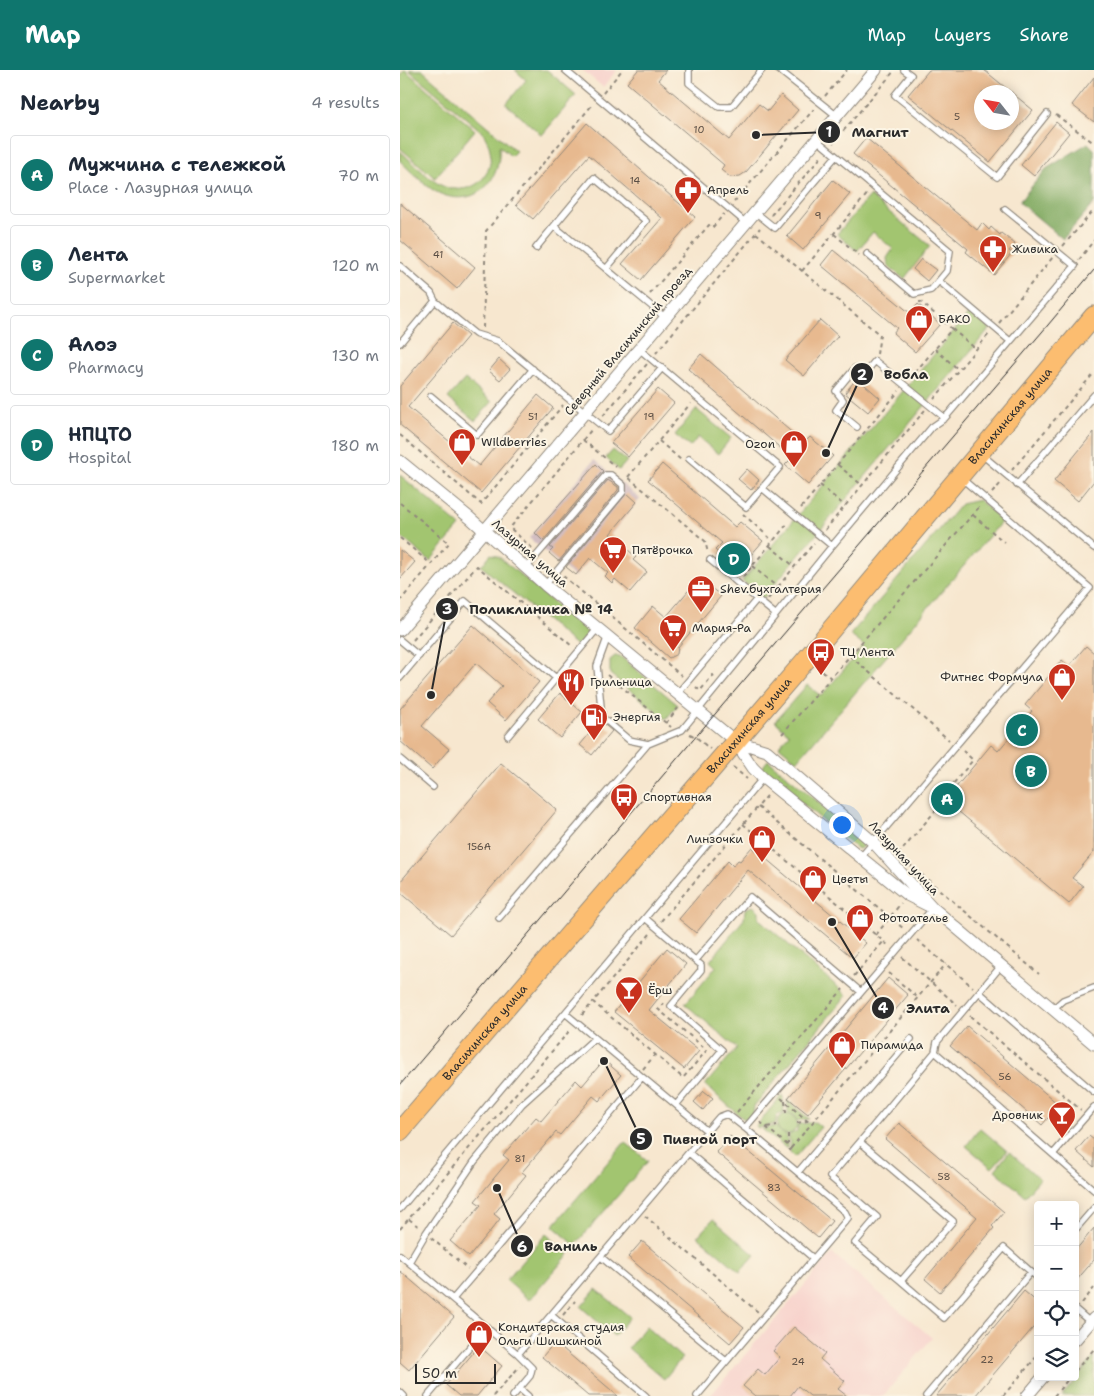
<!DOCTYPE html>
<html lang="en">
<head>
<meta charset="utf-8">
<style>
  body { margin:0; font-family:"Shantell Sans",sans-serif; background:#f2f2f3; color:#1f2937 }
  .controls { position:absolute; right:15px; bottom:15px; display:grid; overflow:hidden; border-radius:5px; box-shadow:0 2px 12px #0003 }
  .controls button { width:45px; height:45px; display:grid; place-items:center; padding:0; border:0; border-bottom:1px solid #e0e1e3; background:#fff; color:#1f2937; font:25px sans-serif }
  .compass { position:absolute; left:574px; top:15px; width:45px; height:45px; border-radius:50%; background:#fff; box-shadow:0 2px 12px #0003; rotate:301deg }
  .scale { position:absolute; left:15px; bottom:12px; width:81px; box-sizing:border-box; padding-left:5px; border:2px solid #2b2b2b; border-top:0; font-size:14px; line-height:18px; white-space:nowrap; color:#2b2b2b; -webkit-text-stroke:4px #fcf5e5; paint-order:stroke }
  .you { position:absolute; left:441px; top:754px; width:18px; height:18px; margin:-12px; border:4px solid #fff; border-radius:50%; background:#1a73e8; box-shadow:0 0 0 8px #1a73e833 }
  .badge { display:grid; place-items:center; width:32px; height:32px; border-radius:50%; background:#0f766e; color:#fff; font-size:16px; font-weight:700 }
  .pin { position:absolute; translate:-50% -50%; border:2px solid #fff; box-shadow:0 1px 5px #0006 }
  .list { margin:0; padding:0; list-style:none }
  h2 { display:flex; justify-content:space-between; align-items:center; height:65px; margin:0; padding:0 20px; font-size:21px }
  h2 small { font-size:16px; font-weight:400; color:#747a83 }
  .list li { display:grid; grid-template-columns:32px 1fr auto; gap:15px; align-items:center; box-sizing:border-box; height:80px; margin:0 10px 10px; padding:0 10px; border:1px solid #e0e1e3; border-radius:5px }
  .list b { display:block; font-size:19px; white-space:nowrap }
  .list p { margin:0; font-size:16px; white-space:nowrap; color:#747a83 }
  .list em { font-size:16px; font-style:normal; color:#747a83 }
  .icon { flex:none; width:28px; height:28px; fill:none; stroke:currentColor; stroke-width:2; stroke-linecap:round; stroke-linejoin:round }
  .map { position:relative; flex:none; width:694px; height:1326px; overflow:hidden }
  header { display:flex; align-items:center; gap:30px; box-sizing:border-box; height:70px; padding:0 25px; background:#0f766e; color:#fff }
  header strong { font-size:24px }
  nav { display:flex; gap:28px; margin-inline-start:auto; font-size:18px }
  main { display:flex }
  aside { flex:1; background:#fff }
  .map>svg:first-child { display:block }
  .built { fill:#f7d0ca }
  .industrial { fill:#d2bec2 }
  .green { fill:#a2c56f; stroke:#66784d }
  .forest { fill:#81aa62; stroke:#566a46 }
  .building { fill:#e7b98f; fill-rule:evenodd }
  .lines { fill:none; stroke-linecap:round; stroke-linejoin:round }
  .service-casing { stroke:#91897d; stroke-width:8 }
  .minor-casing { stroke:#91897d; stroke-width:13 }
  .trunk-casing { stroke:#91897d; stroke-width:21 }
  .path { stroke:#91897d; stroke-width:2; stroke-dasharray:4 4; stroke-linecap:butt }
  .service { stroke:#fff; stroke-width:5.5 }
  .minor { stroke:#fff; stroke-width:11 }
  .trunk { stroke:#fcbd6f; stroke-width:19 }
  .tram { stroke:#2b2b2b; stroke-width:1 }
  .labels { text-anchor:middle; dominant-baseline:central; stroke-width:4; stroke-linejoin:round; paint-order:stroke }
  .number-label { font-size:10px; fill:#5a4e44 }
  .poi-label { font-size:12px; fill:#2b2b2b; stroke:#fcf5e5; text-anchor:start }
  .street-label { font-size:12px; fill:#2b2b2b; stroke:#fcf5e5 }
  .leader { fill:none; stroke:#2b2b2b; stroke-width:2 }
  .callout-dot { fill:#2b2b2b; stroke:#fcf5e5; stroke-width:2 }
  .mark-label { font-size:15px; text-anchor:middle; font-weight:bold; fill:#fff }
  .callout-label { font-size:14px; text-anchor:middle; font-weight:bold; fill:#2b2b2b; stroke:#fcf5e5; stroke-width:4; stroke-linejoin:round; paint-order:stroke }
</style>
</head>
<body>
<header>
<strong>Map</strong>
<nav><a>Map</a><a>Layers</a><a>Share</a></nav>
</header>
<main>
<aside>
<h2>Nearby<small>4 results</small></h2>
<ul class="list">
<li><span class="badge">A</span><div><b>Мужчина с тележкой</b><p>Place · Лазурная улица</p></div><em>70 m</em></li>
<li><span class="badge">B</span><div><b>Лента</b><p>Supermarket</p></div><em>120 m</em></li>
<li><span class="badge">C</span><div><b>Алоэ</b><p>Pharmacy</p></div><em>130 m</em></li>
<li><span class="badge">D</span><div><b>НПЦТО</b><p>Hospital</p></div><em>180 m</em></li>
</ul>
</aside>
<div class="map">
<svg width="694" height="1326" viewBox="0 0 694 1326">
  <rect width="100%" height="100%" fill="#fcf5e5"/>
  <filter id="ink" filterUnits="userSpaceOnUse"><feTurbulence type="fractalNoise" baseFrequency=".02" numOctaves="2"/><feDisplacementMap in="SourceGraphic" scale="10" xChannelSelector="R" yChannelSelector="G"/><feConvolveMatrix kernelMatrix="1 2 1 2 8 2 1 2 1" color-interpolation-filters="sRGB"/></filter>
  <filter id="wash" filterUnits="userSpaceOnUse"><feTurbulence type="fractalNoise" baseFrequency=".0096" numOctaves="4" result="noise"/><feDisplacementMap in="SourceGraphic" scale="20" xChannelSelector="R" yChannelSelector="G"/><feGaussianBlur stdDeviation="1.12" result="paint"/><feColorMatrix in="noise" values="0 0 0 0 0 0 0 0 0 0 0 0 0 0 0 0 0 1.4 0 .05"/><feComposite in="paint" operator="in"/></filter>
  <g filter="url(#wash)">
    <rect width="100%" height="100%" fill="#f7e7cf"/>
    <!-- built -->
    <path class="built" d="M182 0H217L203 17Z
      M432 1183 532 1268 483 1326H310Z"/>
    <!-- industrial -->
    <path class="industrial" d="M194 390 240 429 175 507 129 468Z"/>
    <!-- green -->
    <path class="green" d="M5 0 75 60 35 108 0 78V5Z
      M9 0H22L116 81 111 86 99 76C102 109 78 137 43 125 27 119 13 103 0 91V81C12 91 33 115 49 118 85 126 103 88 81 61Z
      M115 0H147L176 25 142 65 106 34 126 10Z
      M470 126 530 176 504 209 488 196 487 188 493 179 473 162 457 181 437 164Z
      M570 242 590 258 363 528 342 511Z
      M65 309 92 332 75 351 48 328Z
      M296 339 331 368 318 384 298 367 290 377 275 365Z
      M213 380 227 391 219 400 206 388Z
      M0 405 60 456 30 491 0 466Z
      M579 430 603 450 397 691 379 676 389 664 375 651 407 615 421 626 464 576 450 565 561 434Z
      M91 484 99 487 190 563 178 577 81 496Z
      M215 586H220L278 635 266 649 210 604V590Z
      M368 690 464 770 465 774 460 779 456 778 361 699Z
      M353 836 359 841V849L447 925 354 1036 353 1046 347 1050 341 1047 305 1015 337 978 285 934 316 897 310 891 344 849 345 839Z
      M382 1025 383 1027 384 1043 377 1045 375 1054 358 1058 356 1056Z
      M387 1030 409 1049 397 1051 394 1045 388 1043Z
      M377 1054a10 10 0 1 1 20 0a10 10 0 1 1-20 0Z
      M415 1052 421 1057 395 1087 390 1082 389 1065 397 1061 398 1054Z
      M376 1056 380 1062 387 1065V1079L362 1059Z
      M580 1058 607 1081 592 1098 566 1076Z
      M225 1072 248 1091 175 1175 153 1156Z
      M609 1082 640 1109 625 1126 595 1100Z
      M313 1149 355 1185 340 1202 298 1166Z
      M146 1164 169 1184 129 1230 106 1210Z
      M196 1219 230 1247 214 1266 181 1237Z
      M246 1256 282 1288 264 1309 228 1278Z
      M694 1287V1326H662Z"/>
    <!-- forest -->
    <path class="forest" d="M688 73 694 79V133L663 169 619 132 646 99Z"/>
    <g id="blocks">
      <!-- building -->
      <path class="building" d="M238 0H266L258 10 329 70 359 34 368 41 381 25 398 40 346 102 340 106 330 107 321 100 324 95 227 13Z
        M529 0H584L633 40 590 92 508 25ZM582 22H612V52H582Z
        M694 7V52L672 35Z
        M656 52 669 63 634 106 621 95Z
        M187 53 295 147 241 210 222 194 262 148 189 85 133 149 116 135Z
        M466 68 577 160 582 153 589 160 591 157 600 165 601 163 615 174 609 181 612 183 594 205 566 182 568 179 453 84Z
        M433 110 450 124 403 180 387 166Z
        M0 133 75 197 57 219 0 170Z
        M433 180 510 243 518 234 540 254 515 282 493 263 497 258 421 195Z
        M521 189 536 200 527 211 513 199Z
        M420 250 438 266 404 306 385 290Z
        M53 253 68 266 8 337 79 396 138 325 153 338 81 423 0 355V316Z
        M301 284 404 373 410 367 433 386 408 415 385 395 392 388 288 299Z
        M99 289 110 299 100 310 89 301Z
        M457 308 480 328 468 342 445 323Z
        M258 319 274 333 228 387 211 373Z
        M694 362V411L678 431 654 411Z
        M196 394 203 401 202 402 143 471 135 463Z
        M262 394 335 457 340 452 363 471 338 500 315 480 322 473 248 410Z
        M347 399 359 410 351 420 338 409Z
        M208 410 218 417V420L159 491 157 490 149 483 153 479 150 477Z
        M227 423 237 432 210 464 236 487 233 490 247 502 230 522 215 509 212 513 205 506 208 503 190 488 176 505 166 497Z
        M0 480 15 492 0 509Z
        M299 508 321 526 278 577 277 584 269 588 235 558 253 536 266 547Z
        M73 555 139 612 106 650 87 633 102 616 76 593 22 656 49 679 32 699 0 671V639Z
        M686 576 694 583V782L672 808 683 816 669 834 552 736 559 728 552 722 591 675 598 681 632 641 625 635 662 590 669 596Z
        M160 623 182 642 160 668 138 649Z
        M200 651 212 661 192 685 180 675Z
        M101 693 157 740 51 865 0 822V812Z
        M352 777 466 873 453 888 348 800 296 863 279 849 328 791 333 796 338 790 340 791Z
        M267 878 286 894 249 940 299 981 284 999 214 942Z
        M488 908 508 925 408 1044 388 1028Z
        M567 956 659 1035 642 1055 550 976Z
        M204 990 221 1005 199 1031 193 1026 160 1065 156 1062 122 1102 126 1105 94 1144 100 1149 69 1187 50 1171 81 1135 75 1131 109 1090 103 1085 136 1047 141 1051 176 1010 182 1016Z
        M304 1021 313 1028 303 1040 294 1032Z
        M499 1053 604 1142 592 1156 594 1158 540 1222 525 1209 577 1147 485 1069Z
        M330 1066 432 1151 418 1168 316 1082Z
        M689 1066 694 1070V1097L676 1081Z
        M694 1158V1190L675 1212V1181Z
        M242 1171 344 1257 330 1273 228 1187Z
        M0 1201 54 1247 9 1300 0 1292Z
        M624 1221 638 1233V1252L575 1326H536Z
        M394 1257 425 1283 420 1289 445 1311 438 1319 447 1326H410L398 1316 390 1326H355L343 1316 358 1299 365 1305 380 1287 373 1281Z
        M155 1272 218 1326H188L142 1287Z
        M79 1276 102 1296 77 1326H59L46 1315Z"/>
    </g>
  </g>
  <g filter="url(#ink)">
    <use href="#blocks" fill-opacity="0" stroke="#91897d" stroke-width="1"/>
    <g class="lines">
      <!-- service casing -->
      <g class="service-casing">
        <path id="service" d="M165 0 346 153
          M289 0V13L319 37H331L362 0
          M379 0 437 46
          M504 0 511 5 495 25 597 107 647 44
          M417 70 550 181 547 201 531 220 514 224 467 184
          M355 142 375 158 436 86
          M136 178 154 156
          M0 196 31 223 35 231 0 273
          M206 199 246 151 194 108 154 156 266 248
          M539 211 610 271
          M35 231 75 264 98 271 208 361 262 298
          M239 279 380 397 346 437 289 389
          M31 326 77 365 133 299
          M457 357 436 340 443 330 436 321 455 298 465 303 475 291 545 348
          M581 384 694 478
          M617 415 694 325
          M432 476 532 357 545 348 675 196 605 139
          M310 490 375 544
          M126 498 206 405H211L223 415V422L145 515
          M208 566 197 596 202 647 229 670 248 674 282 660 432 476 362 418
          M0 570 19 586
          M0 608 65 531 156 608
          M278 623 357 529
          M108 666 198 558
          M0 689 33 717
          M460 788 690 518 561 408
          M99 848 248 674
          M296 890 350 827 461 922
          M601 896 537 972 535 982 460 1072 553 1151 501 1211 544 1248 604 1178 638 1208
          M579 922 694 1022
          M653 939 663 930 694 918
          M165 943 276 1035 322 980 271 936 301 900V895L245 848
          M535 982 694 1120
          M276 1035 307 1061
          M460 1072 430 1107 477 1147 455 1173 501 1211
          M289 1083 413 1188
          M653 1084 694 1037
          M398 1102 511 969
          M0 1139 363 708
          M675 1160 694 1138
          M0 1185 118 1284
          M201 1187 326 1291
          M9 1192 26 1163 74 1092 122 1034 195 968
          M53 1229 242 1007
          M675 1239 690 1252
          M151 1245 246 1326
          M120 1319 128 1326
          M0 1322 4 1326
          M28 1326 87 1257
          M113 1326 130 1306 132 1298 118 1284 307 1061 319 1047 327 1044 345 1058 533 838
          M297 1326 448 1148 445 1142 345 1058
          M526 1326 631 1202"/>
      </g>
      <!-- minor casing -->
      <g class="minor-casing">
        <path id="minor" d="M0 391 70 448 145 515 335 671 353 698 363 708 507 825 533 838
          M0 560 476 0
          M335 671 367 681 473 772 533 838 694 974
          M675 1270 694 1248
          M627 1326 643 1307"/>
      </g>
      <!-- trunk casing -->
      <g class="trunk-casing">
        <g id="trunk">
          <path id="s1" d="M0 1061 404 592 694 246"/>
        </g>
      </g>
      <!-- path -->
      <path class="path" d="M203 23 222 0
        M425 26 447 0
        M656 45 694 73
        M433 73 495 0
        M334 132 414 39
        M371 145 422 86
        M356 163 480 265 477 284
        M434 164 459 185
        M663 176 694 140
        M679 190 694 170
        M402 201 469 122
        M250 224 309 155 312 158 324 144
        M599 253 653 187
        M83 258 86 161 193 34
        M552 259 576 279
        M535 279 559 300
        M256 283 360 158
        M510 308 552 259 521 232H519
        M534 329 589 264
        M203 346 247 294
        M0 365 81 434 163 335
        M183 370 216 397
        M259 371 281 390
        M438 395 463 416
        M612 400 694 303
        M228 407 291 333
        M229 408 305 471 308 483
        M420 415 445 436
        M592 423 602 412
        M0 433 49 473 0 531
        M401 438 499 321
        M343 444 373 471
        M573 445 604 472
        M425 460 525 340
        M0 468 31 494
        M370 476 395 497
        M132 478 110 458 192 359
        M352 496 377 517
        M163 506 282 606
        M343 507 389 452
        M368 529 414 473
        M13 570 77 496 172 576
        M450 586 549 670
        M422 601 431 608
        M207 605 271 657
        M296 617 300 621 313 605 314 607
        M266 653 278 638
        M290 664 296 667 310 679
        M382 664 580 436
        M333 697 347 709
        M547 727 548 720 573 690 563 681
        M358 737 504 859
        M343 754 489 876
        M498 785 547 727 555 724
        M509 794 639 904
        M261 851 367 726
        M250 864 193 932 283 1008 307 980 258 939 264 933
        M476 865 501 833
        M517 870 573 917
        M502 887 557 935
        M489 903 517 927
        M454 906 484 871
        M182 945 193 932
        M570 946 681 1040
        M243 999 255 985
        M381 1028 411 1054
        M385 1031 386 1043
        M337 1042 443 919
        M360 1052 391 1078 387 1083
        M397 1053 407 1051
        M367 1057 377 1055
        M388 1064V1074
        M391 1078 546 894
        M245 1146 358 1242
        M9 1149 20 1158
        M0 1159 171 959
        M31 1168 68 1199
        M682 1233 694 1218
        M163 1245 175 1231
        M675 1301 694 1279
        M93 1326 120 1296
        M603 1326 638 1285
        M654 1326 670 1307"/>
      <!-- service -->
      <use href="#service" class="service"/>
      <!-- minor -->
      <use href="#minor" class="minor"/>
      <!-- trunk -->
      <use href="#trunk" class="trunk"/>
      <!-- tram -->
      <path class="tram" d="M0 1015 310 650 648 255 694 200"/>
    </g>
  </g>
  <!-- icons -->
  <defs>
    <g id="pharmacy-pin" transform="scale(1.4375)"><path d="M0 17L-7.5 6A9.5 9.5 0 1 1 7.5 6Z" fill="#c8321e" stroke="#fcf5e5"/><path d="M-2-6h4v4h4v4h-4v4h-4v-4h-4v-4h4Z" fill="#fff"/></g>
    <g id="shop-pin" transform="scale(1.4375)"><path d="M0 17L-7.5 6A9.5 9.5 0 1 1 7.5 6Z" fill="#c8321e" stroke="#fcf5e5"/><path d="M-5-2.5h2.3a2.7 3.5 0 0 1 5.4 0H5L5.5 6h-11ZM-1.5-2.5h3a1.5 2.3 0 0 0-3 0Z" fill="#fff"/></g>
    <g id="supermarket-pin" transform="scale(1.4375)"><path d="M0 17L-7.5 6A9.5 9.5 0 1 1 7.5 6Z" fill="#c8321e" stroke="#fcf5e5"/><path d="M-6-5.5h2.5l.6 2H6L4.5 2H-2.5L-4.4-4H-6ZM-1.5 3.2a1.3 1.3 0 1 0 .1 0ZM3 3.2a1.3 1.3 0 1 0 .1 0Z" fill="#fff"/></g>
    <g id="office-pin" transform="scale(1.4375)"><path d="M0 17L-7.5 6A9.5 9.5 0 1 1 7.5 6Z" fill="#c8321e" stroke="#fcf5e5"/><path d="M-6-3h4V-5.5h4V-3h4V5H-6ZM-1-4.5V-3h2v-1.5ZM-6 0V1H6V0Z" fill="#fff"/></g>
    <g id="bus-pin" transform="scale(1.4375)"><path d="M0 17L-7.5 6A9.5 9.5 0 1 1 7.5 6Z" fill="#c8321e" stroke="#fcf5e5"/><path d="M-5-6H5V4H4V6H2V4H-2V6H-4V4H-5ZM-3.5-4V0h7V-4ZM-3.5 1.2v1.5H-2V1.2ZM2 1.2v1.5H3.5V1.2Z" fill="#fff"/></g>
    <g id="restaurant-pin" transform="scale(1.4375)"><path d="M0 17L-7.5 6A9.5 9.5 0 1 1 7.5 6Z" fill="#c8321e" stroke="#fcf5e5"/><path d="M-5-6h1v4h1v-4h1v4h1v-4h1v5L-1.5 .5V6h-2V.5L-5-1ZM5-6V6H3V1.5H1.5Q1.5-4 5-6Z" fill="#fff"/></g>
    <g id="fuel-pin" transform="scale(1.4375)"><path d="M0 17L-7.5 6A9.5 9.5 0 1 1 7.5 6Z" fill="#c8321e" stroke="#fcf5e5"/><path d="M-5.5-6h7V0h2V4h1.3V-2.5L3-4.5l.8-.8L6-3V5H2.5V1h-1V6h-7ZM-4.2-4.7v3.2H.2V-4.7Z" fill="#fff"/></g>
    <g id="bar-pin" transform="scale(1.4375)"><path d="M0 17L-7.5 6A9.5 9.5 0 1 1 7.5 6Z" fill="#c8321e" stroke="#fcf5e5"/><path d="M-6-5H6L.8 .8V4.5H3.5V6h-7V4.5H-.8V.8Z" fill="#fff"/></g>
  </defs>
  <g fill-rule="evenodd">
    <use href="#pharmacy-pin" x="288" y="120"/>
    <use href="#pharmacy-pin" x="593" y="179"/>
    <use href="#shop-pin" x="519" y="249"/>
    <use href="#shop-pin" x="62" y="372"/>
    <use href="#shop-pin" x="394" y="374"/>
    <use href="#supermarket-pin" x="213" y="480"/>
    <use href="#office-pin" x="301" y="519"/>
    <use href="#supermarket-pin" x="273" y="558"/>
    <use href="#bus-pin" x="421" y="582"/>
    <use href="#shop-pin" x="662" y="607"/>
    <use href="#restaurant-pin" x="171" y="612"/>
    <use href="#fuel-pin" x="194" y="647"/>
    <use href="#bus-pin" x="224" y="727"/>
    <use href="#shop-pin" x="362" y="769"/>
    <use href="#shop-pin" x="413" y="809"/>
    <use href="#shop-pin" x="460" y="848"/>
    <use href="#bar-pin" x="229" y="920"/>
    <use href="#shop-pin" x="442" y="975"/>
    <use href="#bar-pin" x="662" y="1045"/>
    <use href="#shop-pin" x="79" y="1264"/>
  </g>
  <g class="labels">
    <!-- number labels -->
    <g class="number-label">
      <text x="557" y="46">5</text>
      <text x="299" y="59">10</text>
      <text x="235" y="110">14</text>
      <text x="418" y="145">9</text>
      <text x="38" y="184">41</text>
      <text x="133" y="346">51</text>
      <text x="249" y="346">19</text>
      <text x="79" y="776">156А</text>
      <text x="605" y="1006">56</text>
      <text x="120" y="1088">81</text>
      <text x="544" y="1106">58</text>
      <text x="374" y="1117">83</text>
      <text x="587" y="1289">22</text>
      <text x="398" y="1291">24</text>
    </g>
    <!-- poi labels -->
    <g class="poi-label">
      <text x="307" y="120">Апрель</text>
      <text x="612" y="179">Живика</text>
      <text x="538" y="249">БАКО</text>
      <text x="81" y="372">Wildberries</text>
      <text x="375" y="374" text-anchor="end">Ozon</text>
      <text x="232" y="480">Пятёрочка</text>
      <text x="320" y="519">Shev.бухгалтерия</text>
      <text x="292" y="558">Мария-Ра</text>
      <text x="440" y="582">ТЦ Лента</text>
      <text x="643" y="607" text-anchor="end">Фитнес Формула</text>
      <text x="190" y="612">Грильница</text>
      <text x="213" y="647">Энергия</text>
      <text x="243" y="727">Спортивная</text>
      <text x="343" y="769" text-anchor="end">Линзочки</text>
      <text x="432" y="809">Цветы</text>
      <text x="479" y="848">Фотоателье</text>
      <text x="248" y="920">Ёрш</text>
      <text x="461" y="975">Пирамида</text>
      <text x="643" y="1045" text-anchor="end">Дровник</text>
      <text x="98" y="1257">Кондитерская студия<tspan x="98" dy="14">Ольги Шишкиной</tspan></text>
    </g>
    <!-- street labels -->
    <g class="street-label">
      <text transform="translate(228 271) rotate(-50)">Северный Власихинский проезд</text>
      <text stroke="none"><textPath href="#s1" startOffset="940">Власихинская улица</textPath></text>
      <text transform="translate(130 483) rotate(41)">Лазурная улица</text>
      <text stroke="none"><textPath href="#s1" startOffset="535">Власихинская улица</textPath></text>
      <text transform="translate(504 788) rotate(47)">Лазурная улица</text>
      <text stroke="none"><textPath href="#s1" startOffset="130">Власихинская улица</textPath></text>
    </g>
  </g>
  <!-- callouts -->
  <path class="leader" d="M356 65L429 62M426 383L462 304M31 625L47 539M432 852L483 938M204 991L241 1069M97 1118L122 1176"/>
  <g class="callout-dot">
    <circle cx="356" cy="65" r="5"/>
    <circle cx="426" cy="383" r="5"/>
    <circle cx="31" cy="625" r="5"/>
    <circle cx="432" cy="852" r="5"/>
    <circle cx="204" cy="991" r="5"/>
    <circle cx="97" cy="1118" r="5"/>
    <circle cx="429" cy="62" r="12"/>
    <circle cx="462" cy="304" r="12"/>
    <circle cx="47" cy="539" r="12"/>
    <circle cx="483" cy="938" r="12"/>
    <circle cx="241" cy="1069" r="12"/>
    <circle cx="122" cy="1176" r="12"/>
  </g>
  <g class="mark-label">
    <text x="429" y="67">1</text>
    <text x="462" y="310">2</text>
    <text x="47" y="544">3</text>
    <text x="483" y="943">4</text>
    <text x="241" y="1074">5</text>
    <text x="122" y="1182">6</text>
  </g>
  <g class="callout-label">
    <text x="480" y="67">Магнит</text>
    <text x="506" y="309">Вобла</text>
    <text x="141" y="544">Поликлиника № 14</text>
    <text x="528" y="943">Элита</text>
    <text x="310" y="1074">Пивной порт</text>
    <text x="171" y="1181">Ваниль</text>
  </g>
</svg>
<div class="controls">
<button>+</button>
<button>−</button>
<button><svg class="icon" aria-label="locate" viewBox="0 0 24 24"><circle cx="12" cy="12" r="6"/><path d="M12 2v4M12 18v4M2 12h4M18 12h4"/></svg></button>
<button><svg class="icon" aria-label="layers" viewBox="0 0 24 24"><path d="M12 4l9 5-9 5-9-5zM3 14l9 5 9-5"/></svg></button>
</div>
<svg class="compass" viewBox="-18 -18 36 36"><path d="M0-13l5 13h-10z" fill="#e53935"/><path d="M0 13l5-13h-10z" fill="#747a83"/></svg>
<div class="scale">50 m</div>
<div class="you"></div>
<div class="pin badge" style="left:547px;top:729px">A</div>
<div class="pin badge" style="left:631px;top:701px">B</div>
<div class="pin badge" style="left:622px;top:660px">C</div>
<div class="pin badge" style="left:334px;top:489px">D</div>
</div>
</main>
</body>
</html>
